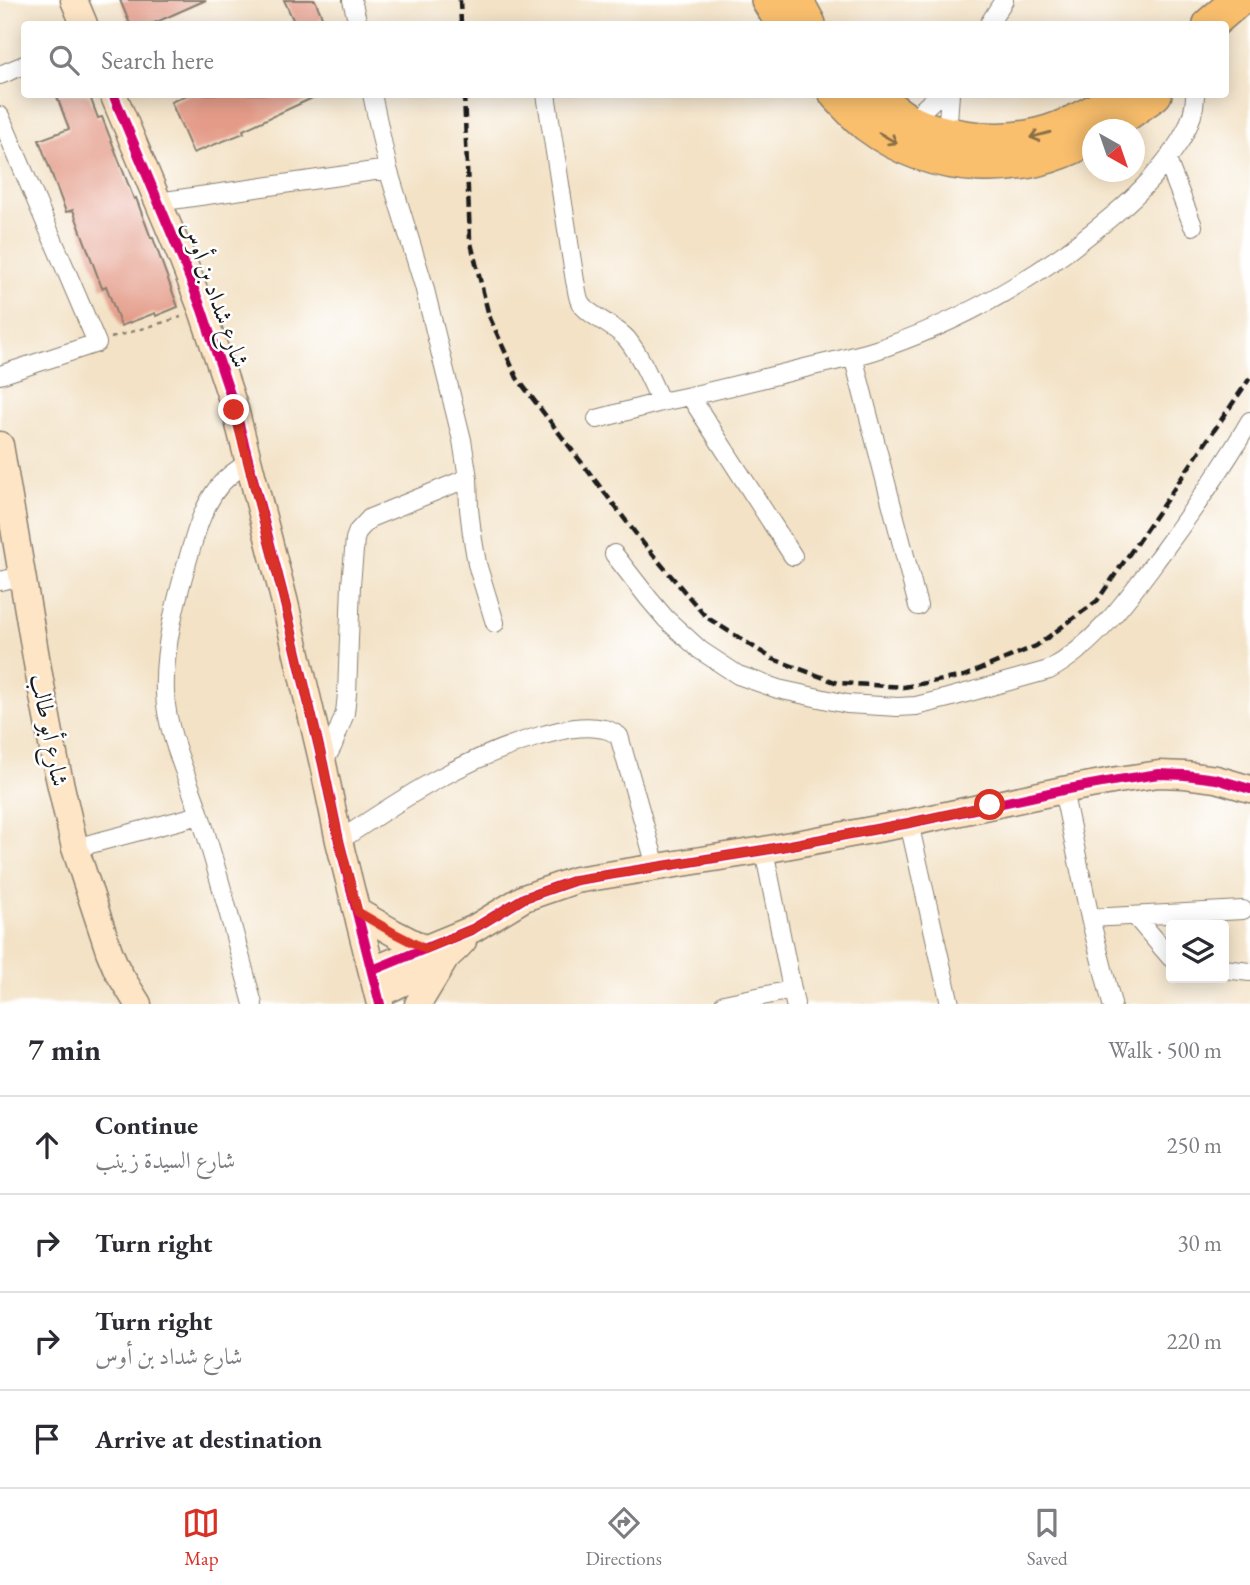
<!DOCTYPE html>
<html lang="en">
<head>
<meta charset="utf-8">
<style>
  body { margin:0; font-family:"EB Garamond",Amiri,serif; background:#f7f7f7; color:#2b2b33 }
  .controls { position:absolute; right:21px; bottom:21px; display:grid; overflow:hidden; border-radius:7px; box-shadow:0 4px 18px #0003 }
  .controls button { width:63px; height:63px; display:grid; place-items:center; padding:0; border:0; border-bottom:2px solid #e1e1e2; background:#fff; color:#2b2b33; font:35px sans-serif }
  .compass { position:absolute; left:1082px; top:119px; width:63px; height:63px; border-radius:50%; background:#fff; box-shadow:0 4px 18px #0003; rotate:140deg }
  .stop { position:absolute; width:21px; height:21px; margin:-16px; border:5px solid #d93025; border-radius:50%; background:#fff }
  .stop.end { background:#d93025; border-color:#fff; box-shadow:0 2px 7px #0008 }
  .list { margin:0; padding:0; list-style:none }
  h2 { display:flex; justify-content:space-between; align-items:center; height:91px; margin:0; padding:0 28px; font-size:30px }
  h2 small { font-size:23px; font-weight:400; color:#7c7c81 }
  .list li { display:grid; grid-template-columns:46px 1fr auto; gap:21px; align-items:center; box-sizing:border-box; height:98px; padding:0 28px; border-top:2px solid #e1e1e2 }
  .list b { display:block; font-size:26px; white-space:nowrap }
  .list p { margin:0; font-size:23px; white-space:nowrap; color:#7c7c81 }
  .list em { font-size:23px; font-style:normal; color:#7c7c81 }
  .icon { flex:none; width:38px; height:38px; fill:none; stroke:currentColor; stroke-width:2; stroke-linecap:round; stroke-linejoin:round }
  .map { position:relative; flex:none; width:1250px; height:1004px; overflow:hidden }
  .search { position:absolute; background:#fff; box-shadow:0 4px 18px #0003; left:21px; right:21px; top:21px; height:77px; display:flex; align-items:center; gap:18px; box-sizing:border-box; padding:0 24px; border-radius:7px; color:#7c7c81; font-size:26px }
  .sheet { height:483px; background:#fff }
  nav { display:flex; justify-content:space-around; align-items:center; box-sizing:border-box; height:98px; border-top:2px solid #e1e1e2; background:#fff; font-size:19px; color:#7c7c81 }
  nav a { display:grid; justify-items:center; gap:4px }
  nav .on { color:#d93025 }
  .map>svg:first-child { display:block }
  .building { fill:#e49c89 }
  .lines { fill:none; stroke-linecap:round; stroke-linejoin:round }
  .street-casing { stroke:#887f71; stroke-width:20 }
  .secondary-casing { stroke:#887f71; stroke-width:29 }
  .highway-casing { stroke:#887f71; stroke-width:36 }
  .path { stroke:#887f71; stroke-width:2.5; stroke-dasharray:5 5; stroke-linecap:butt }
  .street { stroke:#fff; stroke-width:18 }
  .secondary { stroke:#fde5c5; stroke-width:26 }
  .highway { stroke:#f9bf6d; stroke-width:33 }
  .rail { stroke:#1c1c1c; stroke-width:4.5; stroke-dasharray:10 5; stroke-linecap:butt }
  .cycleway-casing { stroke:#fff; stroke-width:15 }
  .cycleway { stroke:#d6006c; stroke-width:10 }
  .oneway { stroke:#8a6e44 }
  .route { stroke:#d93025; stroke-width:9 }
  .labels { text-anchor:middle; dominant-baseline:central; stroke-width:5; stroke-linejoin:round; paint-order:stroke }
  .street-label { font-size:24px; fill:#1c1c1c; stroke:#fff }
</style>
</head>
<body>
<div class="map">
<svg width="1250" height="1004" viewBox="0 0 1250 1004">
  <rect width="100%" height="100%" fill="#fff"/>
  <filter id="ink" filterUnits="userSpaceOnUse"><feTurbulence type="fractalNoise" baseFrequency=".0143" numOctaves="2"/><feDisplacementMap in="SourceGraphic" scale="14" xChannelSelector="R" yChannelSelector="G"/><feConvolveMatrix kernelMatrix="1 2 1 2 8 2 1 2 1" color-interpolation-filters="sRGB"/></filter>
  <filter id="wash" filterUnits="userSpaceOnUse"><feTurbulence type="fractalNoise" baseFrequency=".00686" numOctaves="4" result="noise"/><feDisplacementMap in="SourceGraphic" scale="28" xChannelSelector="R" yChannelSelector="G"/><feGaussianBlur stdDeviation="1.57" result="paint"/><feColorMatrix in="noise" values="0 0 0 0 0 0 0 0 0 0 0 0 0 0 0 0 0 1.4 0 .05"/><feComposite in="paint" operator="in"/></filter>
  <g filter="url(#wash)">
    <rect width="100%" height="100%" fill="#f3e2c6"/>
    <g id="blocks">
      <!-- building -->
      <path class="building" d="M120 0H206L152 24H130Z
        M284 0H315L323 19 312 24H295Z
        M56 94H89L98 118 102 117 134 199 136 198 151 238H153L178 307 156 316 155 313 121 326 106 286 102 288 73 210 66 212 39 140 69 129Z
        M189 94H321L243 130 244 133 193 153 171 102Z"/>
    </g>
  </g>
  <g filter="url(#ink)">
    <use href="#blocks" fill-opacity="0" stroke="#887f71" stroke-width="2"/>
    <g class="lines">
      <!-- street casing -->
      <g class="street-casing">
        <path id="street" d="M352 0 358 24
          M989 24 1004 0
          M0 75 24 65
          M372 94 388 169 424 286 462 440 468 478 469 509 472 534 477 564 495 623
          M546 94 575 281C577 288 577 296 580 302 587 315 616 326 627 339 642 358 651 381 661 402
          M0 116 97 343 0 375
          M910 121 940 94
          M947 134 950 94
          M1167 160 1193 226
          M158 202 388 169
          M853 356 918 606
          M690 396 793 556
          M597 419 661 402 690 396C729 387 769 377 809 367 834 361 860 356 885 347 952 324 1011 292 1068 251 1098 228 1127 206 1152 178 1171 155 1196 126 1195 94
          M249 462C235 471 223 479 214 493 202 511 196 532 190 552 177 597 163 646 165 693 166 731 188 778 200 815 220 877 236 941 253 1004
          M614 554 649 599 666 619 700 650 738 675 778 689 847 704 898 707 916 706 948 698 1049 670C1097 644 1131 594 1163 551 1194 509 1224 466 1250 421
          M0 581 22 576
          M323 764 333 745 345 713 347 694 351 585 355 539 358 531 370 518 468 478
          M1063 790 1090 918 1112 1004
          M909 823 950 1004
          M339 841C402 798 466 757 540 736 561 730 583 724 604 729 610 730 614 733 619 736L656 866
          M75 848 200 815
          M764 850 795 1004
          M1135 916 1171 958
          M1090 918 1243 910
          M1224 969 1250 972
          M724 1004 791 990"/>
      </g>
      <!-- secondary casing -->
      <g class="secondary-casing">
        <path id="secondary" d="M74 0 84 24
          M113 94 183 261 202 310 235 409 284 599 323 764 339 841 380 1004
          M0 445 39 675 55 760 75 848 109 951 117 970 138 1004
          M358 912 394 933 425 949
          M373 970 473 929 524 898 576 880 764 850 909 823 1063 790 1118 780 1159 774 1185 775 1216 779 1250 789
          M379 994C409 979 441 967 463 941
          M418 1004 444 961"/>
      </g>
      <!-- highway casing -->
      <g class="highway-casing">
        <path id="highway" d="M768 0 783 24
          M796 0 809 24
          M1210 24 1238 0
          M836 94C846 105 856 116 867 125 932 174 1023 178 1092 137
          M873 94C886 104 899 116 913 123 929 131 948 134 965 137 1031 147 1069 128 1123 94
          M1107 128 1155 94"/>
      </g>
      <!-- path -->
      <path class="path" d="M111 338 181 317"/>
      <!-- street -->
      <use href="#street" class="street"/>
      <!-- secondary -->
      <use href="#secondary" class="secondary"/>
      <!-- highway -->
      <use href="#highway" class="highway"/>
      <!-- rail -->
      <path class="rail" d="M460 0 461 24
        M464 94 470 239 489 316 517 378 643 543 706 617 773 659 838 683 904 687 964 676 1036 646 1097 601 1250 378"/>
      <!-- cycleway casing -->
      <g class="cycleway-casing">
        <path id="cycleway" d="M113 94 183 261 202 310 235 409 284 599 323 764 339 841 380 1004
          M373 970 473 929 524 898 576 880 764 850 909 823 1063 790 1118 780 1159 774 1185 775 1216 779 1250 789"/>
      </g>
      <!-- cycleway -->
      <use href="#cycleway" class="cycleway"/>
    </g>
    <!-- one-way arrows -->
    <defs><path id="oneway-shaft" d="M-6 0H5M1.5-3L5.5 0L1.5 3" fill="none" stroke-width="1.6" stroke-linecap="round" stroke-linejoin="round" transform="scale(1.75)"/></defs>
    <g class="oneway">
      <use href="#oneway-shaft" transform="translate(1040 135) rotate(165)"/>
      <use href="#oneway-shaft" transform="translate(888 138) rotate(30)"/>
    </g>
  </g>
  <g class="lines" filter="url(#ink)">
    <!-- route -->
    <path class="route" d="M234 410 284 599 323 764 339 841 358 912 394 933 425 949 473 929 524 898 576 880 764 850 909 823 990 805"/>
  </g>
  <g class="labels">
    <!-- street labels -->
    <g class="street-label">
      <text transform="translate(216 294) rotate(70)">شارع شداد بن أوس</text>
      <text transform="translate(50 730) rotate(79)">شارع أبو طالب</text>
    </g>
  </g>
</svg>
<div class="controls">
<button><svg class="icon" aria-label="layers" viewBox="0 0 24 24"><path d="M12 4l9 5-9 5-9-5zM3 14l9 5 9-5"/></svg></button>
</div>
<svg class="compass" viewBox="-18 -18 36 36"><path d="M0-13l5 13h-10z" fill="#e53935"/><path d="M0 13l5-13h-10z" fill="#7c7c81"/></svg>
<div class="stop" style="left:990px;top:805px"></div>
<div class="stop end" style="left:234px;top:410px"></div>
<div class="search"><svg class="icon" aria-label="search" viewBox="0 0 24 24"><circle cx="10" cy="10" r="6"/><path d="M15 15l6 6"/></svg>Search here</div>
</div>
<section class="sheet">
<h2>7 min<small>Walk · 500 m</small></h2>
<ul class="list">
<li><svg class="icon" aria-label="ahead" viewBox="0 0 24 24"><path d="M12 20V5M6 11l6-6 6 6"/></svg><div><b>Continue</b><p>شارع السيدة زينب</p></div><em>250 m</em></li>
<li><svg class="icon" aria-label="right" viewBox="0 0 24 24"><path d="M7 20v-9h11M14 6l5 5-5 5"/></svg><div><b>Turn right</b></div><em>30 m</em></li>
<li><svg class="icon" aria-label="right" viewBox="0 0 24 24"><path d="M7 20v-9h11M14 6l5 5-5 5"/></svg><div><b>Turn right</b><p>شارع شداد بن أوس</p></div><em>220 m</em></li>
<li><svg class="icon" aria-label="arrive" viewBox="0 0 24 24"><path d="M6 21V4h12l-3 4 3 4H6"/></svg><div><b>Arrive at destination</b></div></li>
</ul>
</section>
<nav>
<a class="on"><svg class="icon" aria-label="map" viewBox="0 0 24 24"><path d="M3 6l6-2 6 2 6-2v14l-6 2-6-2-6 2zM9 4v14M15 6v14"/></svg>Map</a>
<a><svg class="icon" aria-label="directions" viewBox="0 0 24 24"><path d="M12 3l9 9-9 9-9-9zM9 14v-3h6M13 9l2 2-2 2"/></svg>Directions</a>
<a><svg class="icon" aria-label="saved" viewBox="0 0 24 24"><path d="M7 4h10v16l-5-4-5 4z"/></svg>Saved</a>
</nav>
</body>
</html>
